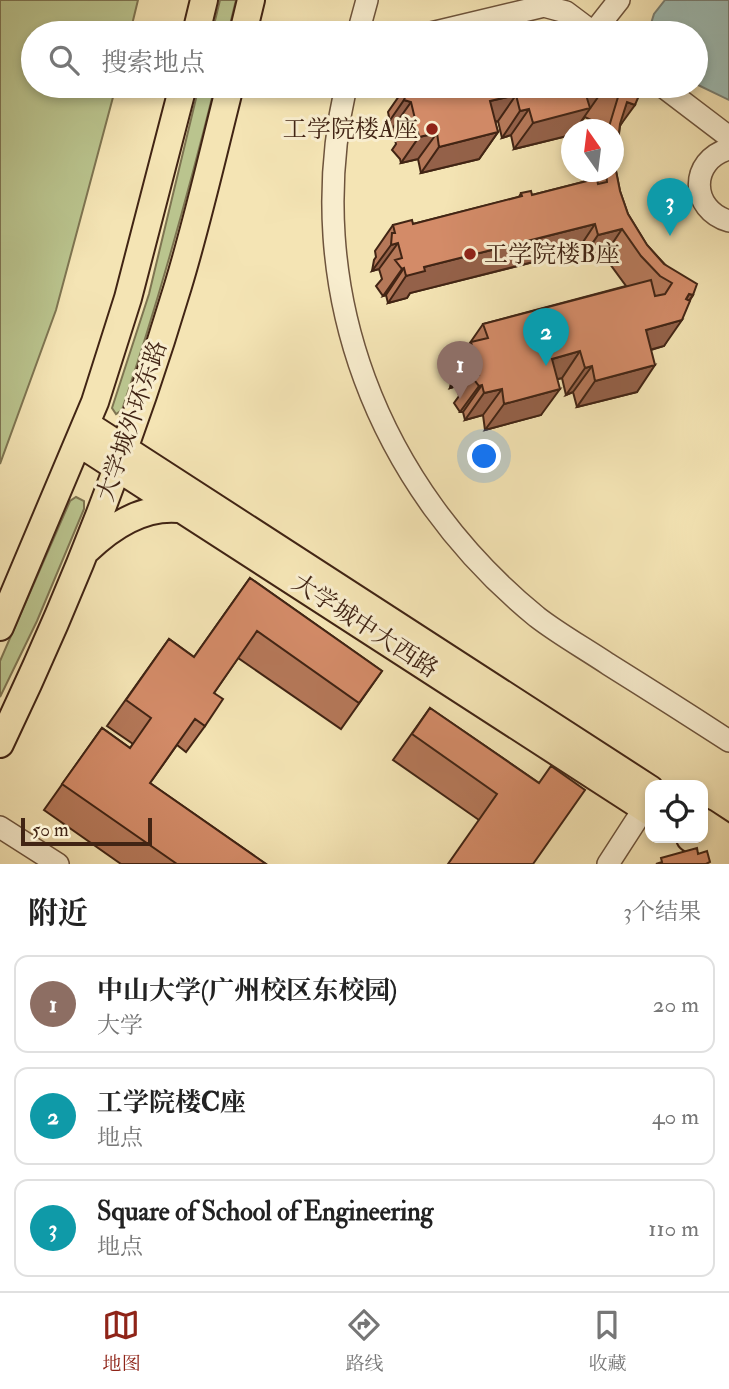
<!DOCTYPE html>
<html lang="zh">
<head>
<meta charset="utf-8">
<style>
  body { margin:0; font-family:"IM FELL Double Pica","Noto Serif SC",serif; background:#f2f2f2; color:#222 }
  .controls { position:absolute; right:21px; bottom:21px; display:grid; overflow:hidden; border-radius:14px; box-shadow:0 4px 10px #0003 }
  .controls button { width:63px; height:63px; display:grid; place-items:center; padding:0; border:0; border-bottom:2px solid #e0e0e0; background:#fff; color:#222; font:35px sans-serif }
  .compass { position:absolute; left:561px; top:119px; width:63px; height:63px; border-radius:50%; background:#fff; box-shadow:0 4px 10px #0003; rotate:346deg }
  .scale { position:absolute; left:21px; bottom:18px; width:131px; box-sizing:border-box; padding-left:7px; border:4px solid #412414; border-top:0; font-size:19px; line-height:24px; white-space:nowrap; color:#412414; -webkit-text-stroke:5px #f8edce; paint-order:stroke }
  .you { position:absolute; left:485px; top:457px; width:24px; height:24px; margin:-18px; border:5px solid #fff; border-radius:50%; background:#1a73e8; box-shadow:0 0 0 10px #1a73e833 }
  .badge { display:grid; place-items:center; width:46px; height:46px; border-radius:50%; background:#8f2418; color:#fff; font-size:23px; font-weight:700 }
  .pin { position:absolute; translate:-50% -58px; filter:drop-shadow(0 2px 4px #0008) }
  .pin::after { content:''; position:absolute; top:37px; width:24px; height:21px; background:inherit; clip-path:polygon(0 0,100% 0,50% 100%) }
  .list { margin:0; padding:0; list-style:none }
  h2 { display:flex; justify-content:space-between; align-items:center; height:91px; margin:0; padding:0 28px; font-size:30px }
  h2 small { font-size:23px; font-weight:400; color:#767676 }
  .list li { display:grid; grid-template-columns:46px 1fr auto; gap:21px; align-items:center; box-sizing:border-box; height:98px; margin:0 14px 14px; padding:0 14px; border:2px solid #e0e0e0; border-radius:14px }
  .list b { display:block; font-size:26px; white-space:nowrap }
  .list p { margin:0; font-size:23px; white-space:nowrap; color:#767676 }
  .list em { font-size:23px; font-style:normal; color:#767676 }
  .icon { flex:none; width:38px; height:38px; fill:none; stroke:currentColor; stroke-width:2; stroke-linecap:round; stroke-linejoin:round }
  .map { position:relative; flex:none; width:729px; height:864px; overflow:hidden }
  .search { position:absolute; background:#fff; box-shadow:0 4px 10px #0003; left:21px; right:21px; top:21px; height:77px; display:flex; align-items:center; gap:18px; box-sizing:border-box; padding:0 24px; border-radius:38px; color:#767676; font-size:26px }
  .sheet { height:427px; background:#fff }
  nav { display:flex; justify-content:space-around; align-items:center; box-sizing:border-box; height:98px; border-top:2px solid #e0e0e0; background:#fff; font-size:19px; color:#767676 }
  nav a { display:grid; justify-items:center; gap:4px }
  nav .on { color:#8f2418 }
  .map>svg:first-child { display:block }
  .green { fill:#bac48e; stroke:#7e7451; stroke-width:2 }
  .water { fill:#9ebdb5; stroke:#798075; stroke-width:2 }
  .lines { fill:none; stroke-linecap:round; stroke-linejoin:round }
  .minor-casing { stroke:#6e543c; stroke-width:24 }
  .major-casing { stroke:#412414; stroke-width:30 }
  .minor { stroke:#f8edce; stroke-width:21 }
  .major { stroke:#f4e4b4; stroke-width:26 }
  .wall { fill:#b57859; stroke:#412414; stroke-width:2 }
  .shaded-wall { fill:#946149; stroke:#412414; stroke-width:2 }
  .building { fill:#d38b68; stroke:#412414; stroke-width:2 }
  .poi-dot { fill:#8f2418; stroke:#f8edce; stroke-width:2.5 }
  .labels { text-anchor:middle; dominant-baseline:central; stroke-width:6; stroke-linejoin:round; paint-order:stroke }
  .poi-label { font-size:24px; fill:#412414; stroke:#f8edce; text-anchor:end }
  .street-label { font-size:24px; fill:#412414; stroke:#f8edce }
</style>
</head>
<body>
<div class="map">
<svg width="729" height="864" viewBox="0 0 729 864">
  <rect width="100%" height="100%" fill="#f4e4b4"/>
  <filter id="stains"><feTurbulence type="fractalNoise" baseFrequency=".00286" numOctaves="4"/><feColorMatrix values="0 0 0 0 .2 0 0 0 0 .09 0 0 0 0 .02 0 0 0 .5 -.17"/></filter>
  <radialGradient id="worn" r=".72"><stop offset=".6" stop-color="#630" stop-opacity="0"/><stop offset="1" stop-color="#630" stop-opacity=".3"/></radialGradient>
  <!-- green -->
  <path class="green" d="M0 0H138L130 33H33V86H116L56 310 0 464Z
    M220 0H236L228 33H212Z
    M199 86H215C188 195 158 303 122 410L116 414 112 408 149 294Z
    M76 497 84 501V509L37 621 0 697V661L70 501Z"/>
  <!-- water -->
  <path class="water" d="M665 0H729V100L696 84V33H648L654 14Z"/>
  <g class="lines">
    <!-- minor casing -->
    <g class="minor-casing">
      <path id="minor" d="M358 33 367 0
        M431 33 544 6 566 12 594 33
        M593 33 619 0
        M346 86C300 289 378 487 537 617 559 634 584 648 608 664 648 689 689 715 729 741
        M662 86 729 137
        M729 149C689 160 690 210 729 221
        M0 827 58 864
        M608 864 650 799"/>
    </g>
    <!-- major casing -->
    <g class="major-casing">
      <path id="major" d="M196 33 204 0
        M243 33 251 0
        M86 424 650 789
        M79 443 650 812
        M87 550C114 524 147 503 186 510
        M0 627 95 402 128 298 183 86
        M0 744C71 596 131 443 178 286 198 220 213 153 230 86
        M703 822 729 839
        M690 838 729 863"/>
    </g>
    <!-- minor -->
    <use href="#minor" class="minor"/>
    <!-- major -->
    <use href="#major" class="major"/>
  </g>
  <!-- wall -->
  <path class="wall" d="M406 86H643L620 126 615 166 620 191 628 214 647 245 693 295 664 346 651 350 637 392 577 407 573 392 566 395 562 378 557 379 541 415 485 430 483 415 465 420 463 412H460L454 403 459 396 457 386 450 388 452 377 454 374 452 369 483 324 626 286 604 256 580 262 577 251 410 293 407 298 388 303 386 295 383 296 376 286 382 279 379 269 372 271 374 260 376 257 375 251 393 225 413 224 519 197 521 193 532 195 583 182 586 178V172H613V130H597L599 124 585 117 571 135 514 149 511 135 502 138 498 121 495 122 498 132 479 159 421 173 418 159 401 163 400 159 392 150 396 144 392 129 386 126 389 117 388 112Z
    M250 578 382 671 341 729 238 658 214 693 205 726 186 752 177 745 150 783 266 864H121L44 810 102 728 130 748 133 744 107 726 169 639 194 657Z
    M430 708 539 783 585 790 479 820 393 760Z"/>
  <!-- shaded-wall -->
  <path class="shaded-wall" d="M603 90 575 130H571V135L514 149 533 123 586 95Z
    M516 95 498 121 471 127 490 101Z
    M404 100 411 102 392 129 386 126Z
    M627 102 635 105 616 131Z
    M529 109 511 135 502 138 520 111Z
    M498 132 479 159 421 173 439 147Z
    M437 133 418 159 401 163 419 137Z
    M595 224 577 251 410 293 407 298 388 303 406 276 424 267Z
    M622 229 604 256 580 262 598 235Z
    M398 243 379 269 372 271 391 245Z
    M404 268 386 295 383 296 402 269Z
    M689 294 693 295 674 322Z
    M682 320 664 346 627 356 646 330Z
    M580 351 562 378 534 385 552 359Z
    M475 360 457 386 450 388 468 361Z
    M655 365 637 392 577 407 595 381Z
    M592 366 573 392 566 395 585 368Z
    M482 385 463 412H460L479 386Z
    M502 389 483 415 465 420 484 393Z
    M560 389 541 415 485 430 504 404Z"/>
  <!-- building -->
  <path class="building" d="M588 24 590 33H553Z
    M407 86H643L635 105 627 102 620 124 615 166 620 191 628 214 647 245 664 264 697 284 693 295 689 294 686 299 690 301 682 320 646 330 655 365 595 381 592 366 585 368 580 351 552 359 560 389 504 404 502 389 484 393 482 385 479 386 472 377 479 375 475 360 468 361 470 350H473L471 342 488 338 483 324 651 280 655 296 665 294 672 283 660 276 641 256 622 229 598 235 595 224 424 267 425 271 406 276 404 268 402 269 395 260 402 258 398 243 391 245 392 233H395L393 225 412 220 413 224 522 196 521 193 531 191 532 195 587 181 586 177 596 175 598 184 607 182 606 172H613V130H608L618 97 603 90 586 95 590 108 533 123 529 109 520 111 516 95 490 101 498 132 439 147 437 133 419 137 418 132 410 124 415 119 411 102 404 100 408 90Z
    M250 578 382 671 359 703 257 631 214 693 223 699 205 726 195 719 150 783 266 864H177L62 784 102 728 130 748 151 718 126 700 169 639 194 657Z
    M430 708 539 783 551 766 585 790 533 864H448L497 794 412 734Z
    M697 848 698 854 707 851 710 862 706 864H656L662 862 661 858Z"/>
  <!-- markers -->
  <g class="poi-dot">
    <circle cx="432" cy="129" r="7"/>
    <circle cx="470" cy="254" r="7"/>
  </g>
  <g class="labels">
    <!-- poi labels -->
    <g class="poi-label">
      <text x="418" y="129">工学院楼A座</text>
      <text x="484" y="254" text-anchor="start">工学院楼B座</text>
    </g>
    <!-- street labels -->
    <g class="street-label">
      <text transform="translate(132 421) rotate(-71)">大学城外环东路</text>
      <text transform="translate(365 626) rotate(33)">大学城中大西路</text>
    </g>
  </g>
  <rect width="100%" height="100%" filter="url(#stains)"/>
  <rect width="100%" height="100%" fill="url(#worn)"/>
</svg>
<div class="controls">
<button><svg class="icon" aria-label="locate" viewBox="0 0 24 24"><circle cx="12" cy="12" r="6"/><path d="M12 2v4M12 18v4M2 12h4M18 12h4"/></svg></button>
</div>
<svg class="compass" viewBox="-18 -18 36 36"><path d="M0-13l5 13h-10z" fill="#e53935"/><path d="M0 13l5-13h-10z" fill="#767676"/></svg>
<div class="scale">50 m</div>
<div class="you"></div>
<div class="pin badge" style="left:460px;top:399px;background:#8d6e63">1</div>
<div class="pin badge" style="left:546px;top:366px;background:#0f9aa8">2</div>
<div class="pin badge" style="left:670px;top:236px;background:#0f9aa8">3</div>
<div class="search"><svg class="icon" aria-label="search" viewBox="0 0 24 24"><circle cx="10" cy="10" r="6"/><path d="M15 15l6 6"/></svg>搜索地点</div>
</div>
<section class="sheet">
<h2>附近<small>3个结果</small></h2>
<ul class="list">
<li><span class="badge" style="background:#8d6e63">1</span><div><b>中山大学(广州校区东校园)</b><p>大学</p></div><em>20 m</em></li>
<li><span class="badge" style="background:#0f9aa8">2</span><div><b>工学院楼C座</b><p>地点</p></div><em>40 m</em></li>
<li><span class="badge" style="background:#0f9aa8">3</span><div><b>Square of School of Engineering</b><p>地点</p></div><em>110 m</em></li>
</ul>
</section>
<nav>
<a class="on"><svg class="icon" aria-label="map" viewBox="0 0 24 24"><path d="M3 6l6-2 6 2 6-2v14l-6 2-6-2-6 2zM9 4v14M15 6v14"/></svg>地图</a>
<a><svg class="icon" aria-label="directions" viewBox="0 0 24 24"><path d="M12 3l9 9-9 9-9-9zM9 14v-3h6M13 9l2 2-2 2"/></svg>路线</a>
<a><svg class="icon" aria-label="saved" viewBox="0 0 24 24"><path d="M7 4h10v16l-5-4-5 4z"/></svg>收藏</a>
</nav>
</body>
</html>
